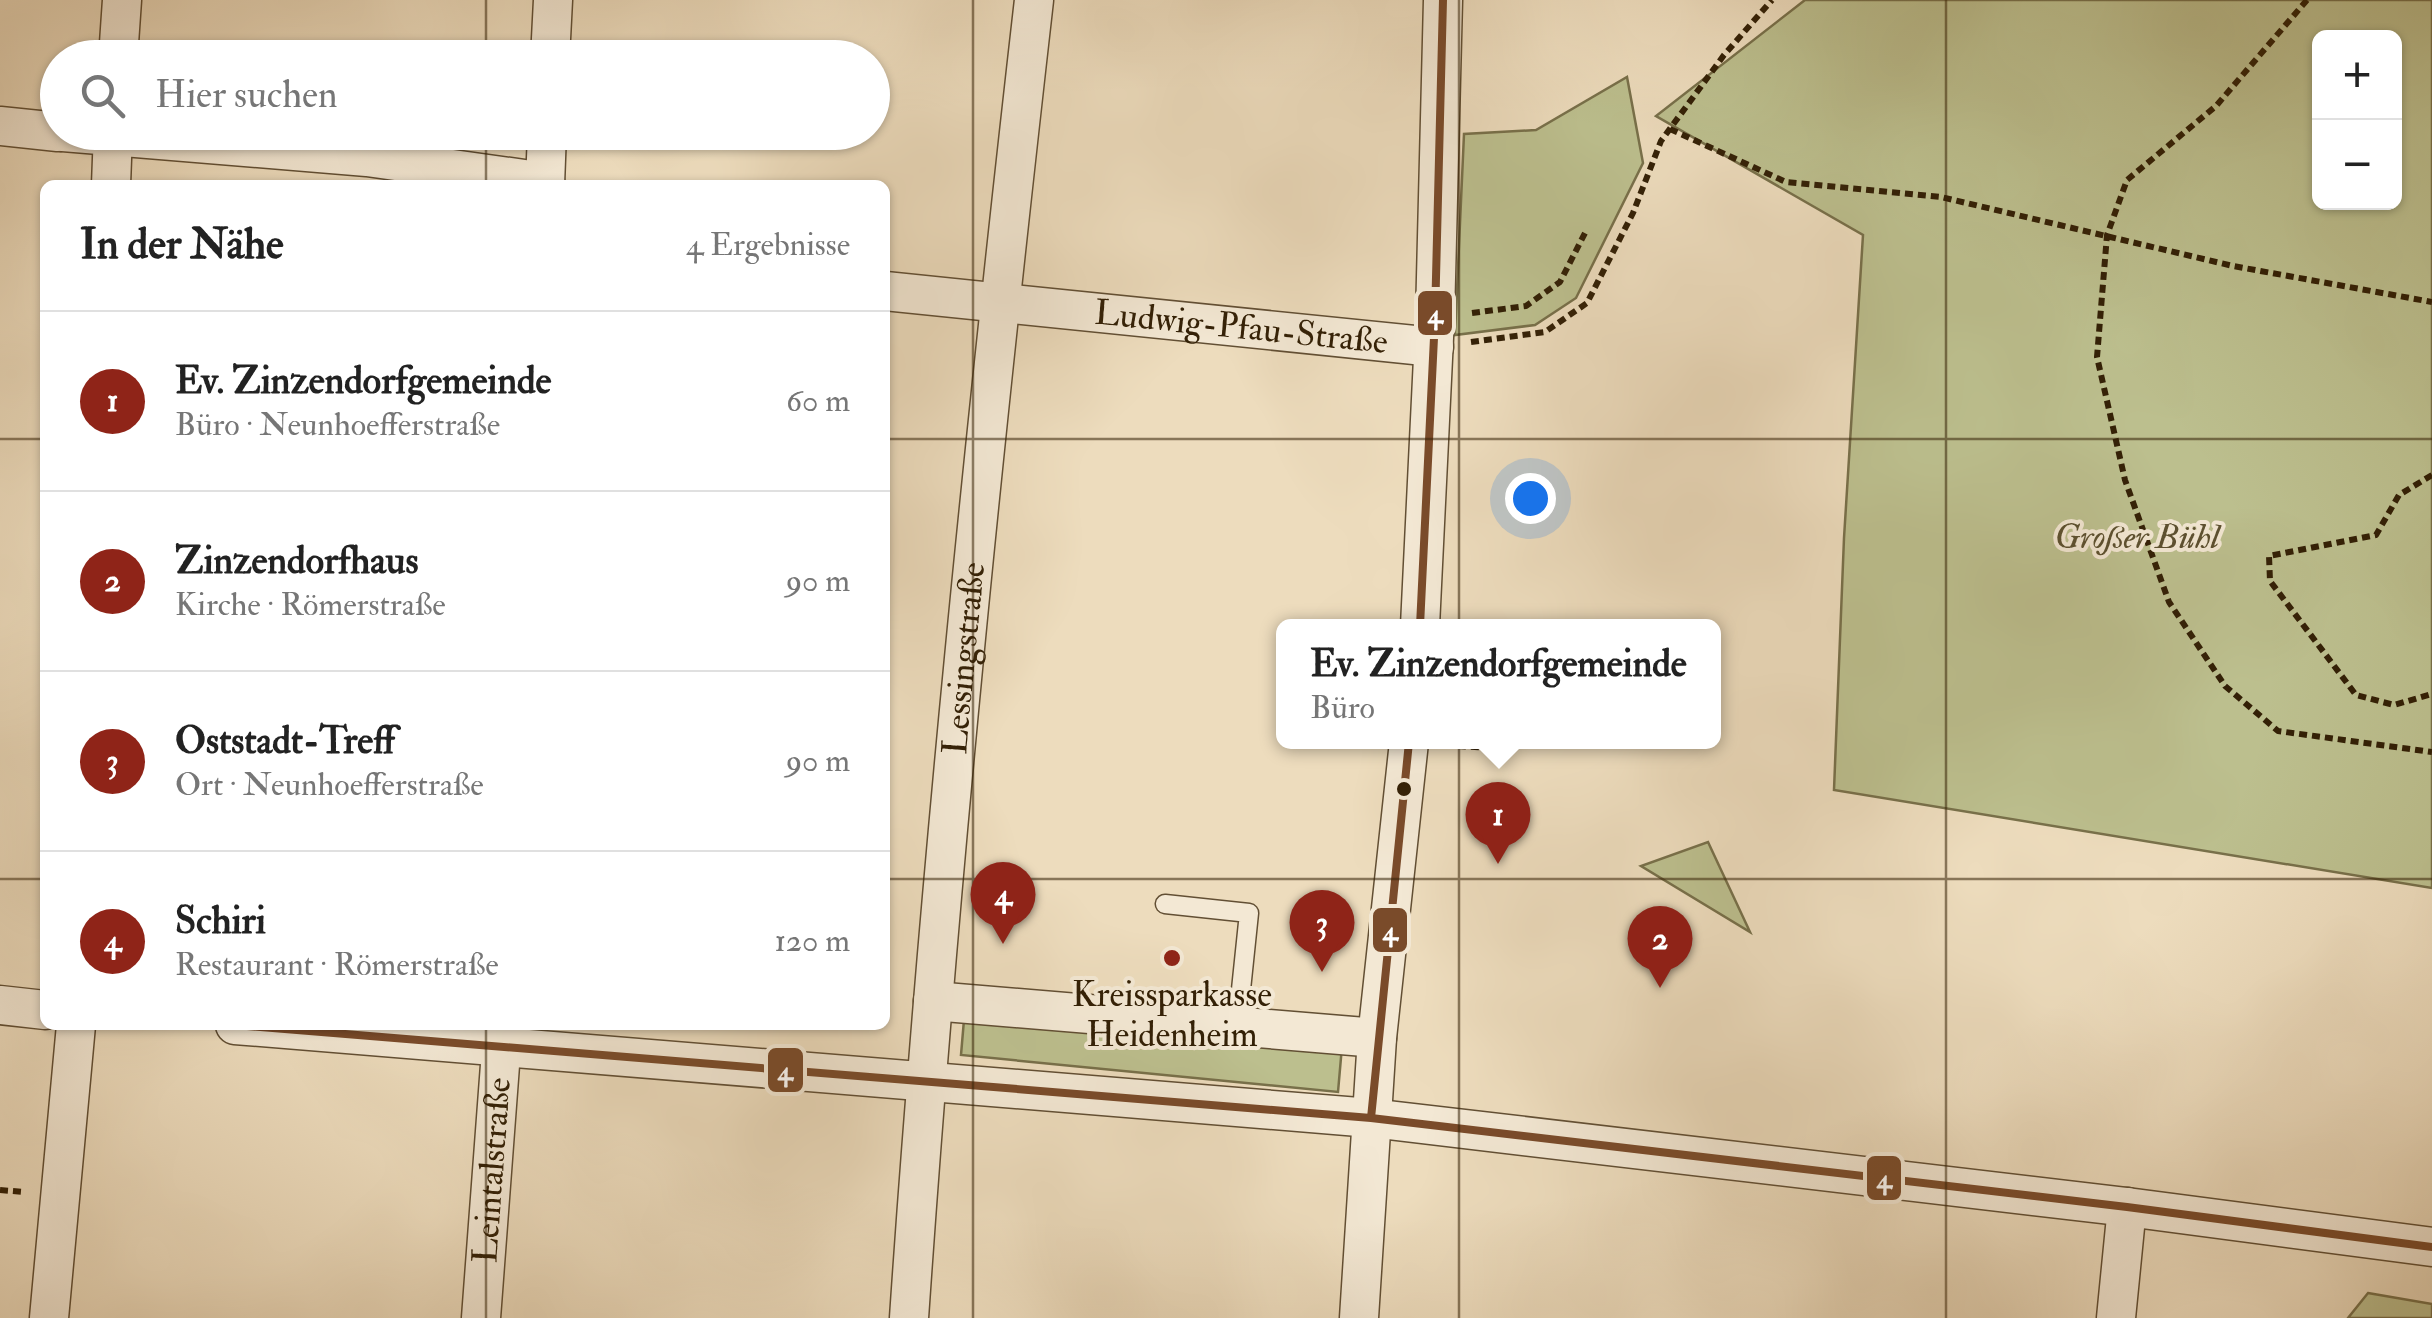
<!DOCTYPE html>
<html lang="de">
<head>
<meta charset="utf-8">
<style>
  body { margin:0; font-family:"IM FELL Double Pica",serif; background:#f2f2f2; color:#222 }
  .controls { position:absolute; right:30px; top:30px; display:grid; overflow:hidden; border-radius:15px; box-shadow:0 2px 8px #0004 }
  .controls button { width:90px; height:90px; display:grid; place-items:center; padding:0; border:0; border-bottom:2px solid #e0e0e0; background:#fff; color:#222; font:50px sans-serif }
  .you { position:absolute; left:1530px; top:498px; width:35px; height:35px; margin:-25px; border:8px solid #fff; border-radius:50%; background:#1a73e8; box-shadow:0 0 0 15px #1a73e833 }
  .badge { display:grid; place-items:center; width:65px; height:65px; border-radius:50%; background:#8f2418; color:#fff; font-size:32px; font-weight:700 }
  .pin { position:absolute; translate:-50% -82px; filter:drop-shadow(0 2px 5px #0008) }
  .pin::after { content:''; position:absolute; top:52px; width:35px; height:30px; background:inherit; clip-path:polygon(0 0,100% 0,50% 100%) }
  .popup { position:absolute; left:1276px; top:619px; width:445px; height:130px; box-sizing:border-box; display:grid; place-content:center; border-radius:15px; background:#fff; filter:drop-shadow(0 2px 8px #0005); font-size:32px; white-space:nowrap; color:#767676 }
  .popup b { font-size:38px; color:#222 }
  .popup::after { content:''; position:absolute; left:50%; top:100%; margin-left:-20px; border:20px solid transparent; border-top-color:#fff }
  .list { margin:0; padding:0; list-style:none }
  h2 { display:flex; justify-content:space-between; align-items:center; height:130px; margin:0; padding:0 40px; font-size:42px }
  h2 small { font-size:32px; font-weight:400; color:#767676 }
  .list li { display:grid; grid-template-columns:65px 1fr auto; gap:30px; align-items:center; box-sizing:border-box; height:180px; padding:0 40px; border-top:2px solid #e0e0e0 }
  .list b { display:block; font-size:38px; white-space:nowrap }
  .list p { margin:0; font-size:32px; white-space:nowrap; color:#767676 }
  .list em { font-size:32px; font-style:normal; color:#767676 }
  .icon { flex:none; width:55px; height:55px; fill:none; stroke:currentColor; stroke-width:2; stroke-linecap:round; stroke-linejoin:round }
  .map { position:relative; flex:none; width:2432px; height:1318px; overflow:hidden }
  .search { position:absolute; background:#fff; box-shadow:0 2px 8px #0004; left:40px; top:40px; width:850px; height:110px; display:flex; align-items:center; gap:25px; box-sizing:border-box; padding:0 35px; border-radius:55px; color:#767676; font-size:38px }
  .panel { position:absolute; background:#fff; box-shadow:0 2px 8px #0004; left:40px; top:180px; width:850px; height:850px; border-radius:15px }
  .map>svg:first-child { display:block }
  .green { fill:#bcbf8e; stroke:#78704a; stroke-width:2.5; fill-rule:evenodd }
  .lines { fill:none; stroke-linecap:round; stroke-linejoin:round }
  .lane-casing { stroke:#624f34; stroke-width:21 }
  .street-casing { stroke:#624f34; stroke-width:41 }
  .path { stroke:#332006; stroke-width:6; stroke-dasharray:8 5; stroke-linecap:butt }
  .lane { stroke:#f3e8d4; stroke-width:18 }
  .street { stroke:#f3e8d4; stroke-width:38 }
  .bus-1-casing { stroke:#f3e8d4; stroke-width:15 }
  .bus-1 { stroke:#7a4b2a; stroke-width:8 }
  .grid { fill:none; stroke:#332006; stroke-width:2.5; stroke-opacity:0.55 }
  .bus-dot { fill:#332006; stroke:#f3e8d4; stroke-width:4 }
  .poi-dot { fill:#8f2418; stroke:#f3e8d4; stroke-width:4 }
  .labels { text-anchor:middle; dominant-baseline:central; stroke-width:8; stroke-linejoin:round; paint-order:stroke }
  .street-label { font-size:35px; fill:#332006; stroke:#f3e8d4 }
  .park-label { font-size:35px; font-style:italic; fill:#5c502f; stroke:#f3e8d4 }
  .poi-label { font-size:35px; fill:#332006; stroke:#f3e8d4 }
  .line-badge { stroke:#f3e8d4; stroke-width:4 }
  .badge-label { font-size:28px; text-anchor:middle; font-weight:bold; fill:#fff }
</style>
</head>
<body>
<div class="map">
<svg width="2432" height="1318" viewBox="0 0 2432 1318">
  <rect width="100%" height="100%" fill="#eddcbd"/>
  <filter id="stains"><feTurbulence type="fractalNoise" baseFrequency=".002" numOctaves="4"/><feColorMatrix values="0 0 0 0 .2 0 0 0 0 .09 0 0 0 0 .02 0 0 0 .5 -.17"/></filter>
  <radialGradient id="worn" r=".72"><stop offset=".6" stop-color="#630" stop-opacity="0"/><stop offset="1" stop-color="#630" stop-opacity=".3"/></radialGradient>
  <!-- green -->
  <path class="green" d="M1805 0H2432V888L1834 790 1844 538 1863 235 1656 116ZM2320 38H2394V202H2320Z
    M1627 77 1643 163 1576 298 1535 325 1455 335 1464 134 1536 130Z
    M1708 842 1750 932 1641 866Z
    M965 1008 1342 1046 1338 1092 961 1055Z
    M2368 1293 2432 1304V1318H2348Z"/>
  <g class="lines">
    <!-- lane casing -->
    <g class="lane-casing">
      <path id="lane" d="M1165 904 1249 913 1237 1028"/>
    </g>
    <!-- street casing -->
    <g class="street-casing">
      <g id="street">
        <path d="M118 58 122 0"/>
        <path d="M550 58 553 0"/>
        <path d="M0 126 58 132"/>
        <path d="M63 132 367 157 545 182"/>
        <path d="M111 185 113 132"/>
        <path d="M545 185 547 132"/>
        <path id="s1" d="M885 291 1434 347"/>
        <path d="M1420 626 1435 317 1443 0"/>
        <path d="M933 1001 1377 1038"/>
        <path d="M0 1005 45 1010"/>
        <path d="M235 1025 1371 1118 2127 1207 2432 1247"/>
        <path d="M49 1318 76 1025"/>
        <path id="s2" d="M481 1318 503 1025"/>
        <path id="s3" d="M909 1318C939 878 984 438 1034 0"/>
        <path d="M1359 1318 1377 1038 1409 742"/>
        <path d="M2116 1318 2127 1207"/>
      </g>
    </g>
    <!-- path -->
    <path class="path" d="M2307 0 2216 106 2127 180 2107 235 2097 357 2125 480 2169 602 2225 686 2278 731 2432 752
      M1670 129 1786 182 1941 197 2233 266 2432 302
      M1472 313 1526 306 1560 282 1586 231
      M1471 342 1545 332 1587 303 1633 213 1661 141 1724 55 1772 0
      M2432 475 2399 495 2376 535 2269 556 2270 581 2356 695 2394 705 2432 694
      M1445 745 1488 748 1500 742
      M1499 851 1502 830
      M0 1190 24 1192"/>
    <!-- lane -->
    <use href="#lane" class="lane"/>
    <!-- street -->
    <use href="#street" class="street"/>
    <!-- bus-1 casing -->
    <g class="bus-1-casing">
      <path id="bus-1" d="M1420 626 1435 317 1443 0
        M235 1025 1371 1118 2127 1207 2432 1247
        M1371 1118 1409 742"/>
    </g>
    <!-- bus-1 -->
    <use href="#bus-1" class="bus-1"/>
  </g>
  <!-- grid -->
  <path class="grid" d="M486 0V58M973 0V1318M1459 0V1318M1946 0V1318M486 132V185M0 439H45M885 439H2432M0 879H45M885 879H2432M486 1025V1318"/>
  <!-- markers -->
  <circle class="bus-dot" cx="1404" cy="789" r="9"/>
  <circle class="poi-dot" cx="1172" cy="958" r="10"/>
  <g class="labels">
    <!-- street labels -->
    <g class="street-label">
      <text stroke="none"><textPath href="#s1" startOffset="358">Ludwig-Pfau-Straße</textPath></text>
      <text stroke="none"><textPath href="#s3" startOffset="662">Lessingstraße</textPath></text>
      <text stroke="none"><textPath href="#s2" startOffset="148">Leintalstraße</textPath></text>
    </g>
    <!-- park labels -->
    <g class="park-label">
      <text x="2137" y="537">Großer Bühl</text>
    </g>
    <!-- poi labels -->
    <g class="poi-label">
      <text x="1172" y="995">Kreissparkasse<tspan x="1172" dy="40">Heidenheim</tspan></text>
    </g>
  </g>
  <g class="line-badge">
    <rect x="1416" y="289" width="38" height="48" rx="10" fill="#7a4b2a"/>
    <rect x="1371" y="906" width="38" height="48" rx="10" fill="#7a4b2a"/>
    <rect x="766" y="1046" width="39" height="48" rx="10" fill="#7a4b2a"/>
    <rect x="1865" y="1154" width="38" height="48" rx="10" fill="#7a4b2a"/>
  </g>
  <g class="badge-label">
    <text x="1435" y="323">4</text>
    <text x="1390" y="940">4</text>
    <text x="785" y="1080">4</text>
    <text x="1884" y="1188">4</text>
  </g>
  <rect width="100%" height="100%" filter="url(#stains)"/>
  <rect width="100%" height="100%" fill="url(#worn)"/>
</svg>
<div class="controls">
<button>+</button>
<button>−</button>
</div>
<div class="you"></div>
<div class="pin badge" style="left:1498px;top:864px">1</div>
<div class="popup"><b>Ev. Zinzendorfgemeinde</b>Büro</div>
<div class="pin badge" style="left:1660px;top:988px">2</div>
<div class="pin badge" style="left:1322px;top:972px">3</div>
<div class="pin badge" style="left:1003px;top:944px">4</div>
<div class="search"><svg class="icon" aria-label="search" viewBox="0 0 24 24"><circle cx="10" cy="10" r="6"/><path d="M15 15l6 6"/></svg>Hier suchen</div>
<section class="panel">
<h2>In der Nähe<small>4 Ergebnisse</small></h2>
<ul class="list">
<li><span class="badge">1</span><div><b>Ev. Zinzendorfgemeinde</b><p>Büro · Neunhoefferstraße</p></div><em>60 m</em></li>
<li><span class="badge">2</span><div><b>Zinzendorfhaus</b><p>Kirche · Römerstraße</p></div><em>90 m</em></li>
<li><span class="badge">3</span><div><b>Oststadt-Treff</b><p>Ort · Neunhoefferstraße</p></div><em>90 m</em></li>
<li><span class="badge">4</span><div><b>Schiri</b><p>Restaurant · Römerstraße</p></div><em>120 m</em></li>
</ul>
</section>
</div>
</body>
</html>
